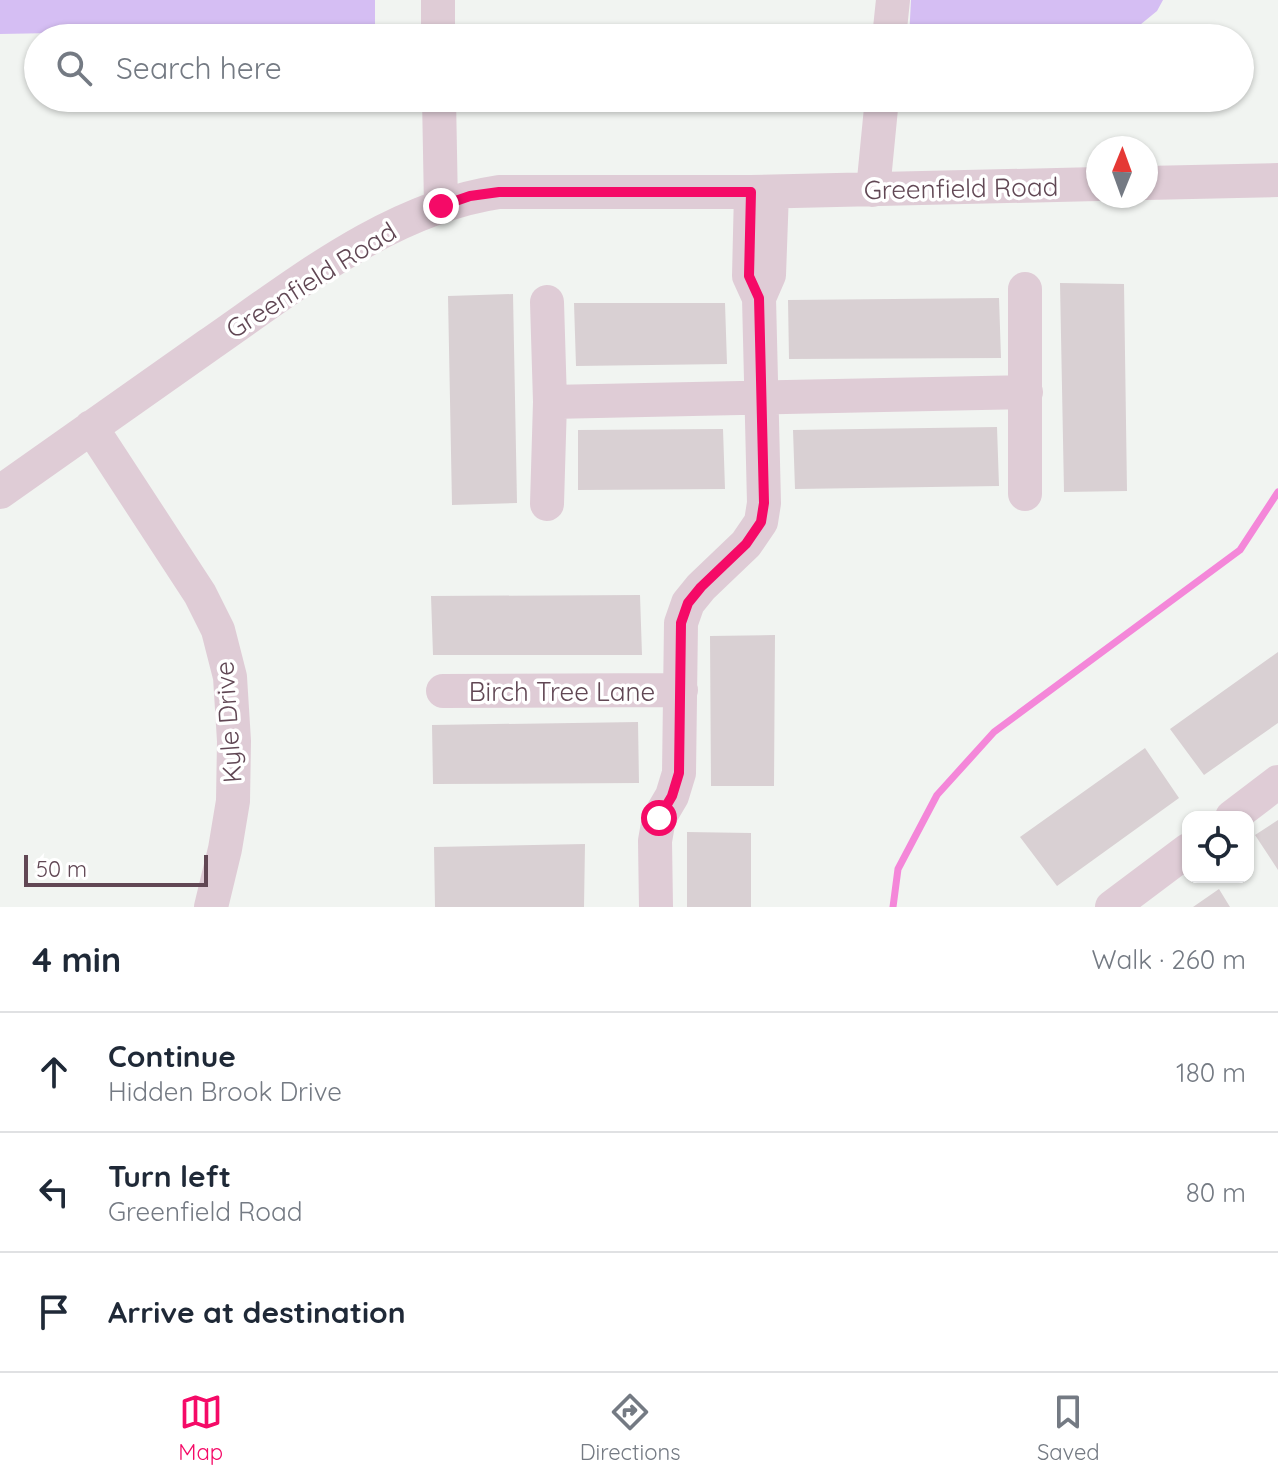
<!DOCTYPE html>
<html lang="en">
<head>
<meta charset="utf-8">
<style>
  body { margin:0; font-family:Quicksand,sans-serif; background:#f2f2f3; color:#1f2937 }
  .controls { position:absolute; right:24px; bottom:24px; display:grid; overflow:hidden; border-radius:16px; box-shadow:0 2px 6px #0004 }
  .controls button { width:72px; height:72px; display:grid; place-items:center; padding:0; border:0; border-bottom:2px solid #e0e1e3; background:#fff; color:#1f2937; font:40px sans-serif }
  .compass { position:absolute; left:1086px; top:136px; width:72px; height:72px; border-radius:50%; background:#fff; box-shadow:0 2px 6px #0004; rotate:1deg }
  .scale { position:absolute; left:24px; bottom:20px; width:184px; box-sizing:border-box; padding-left:8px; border:4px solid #614754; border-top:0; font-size:22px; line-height:28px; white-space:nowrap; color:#614754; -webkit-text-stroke:6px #fff; paint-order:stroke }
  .stop { position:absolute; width:24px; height:24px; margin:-18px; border:6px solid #f50a67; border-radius:50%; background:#fff }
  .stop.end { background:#f50a67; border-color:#fff; box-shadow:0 2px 8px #0008 }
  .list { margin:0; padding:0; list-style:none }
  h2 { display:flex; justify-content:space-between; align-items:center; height:104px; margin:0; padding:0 32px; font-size:34px }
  h2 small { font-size:26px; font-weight:400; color:#747a83 }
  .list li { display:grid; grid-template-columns:52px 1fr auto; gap:24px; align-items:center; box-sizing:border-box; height:120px; padding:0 32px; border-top:2px solid #e0e1e3 }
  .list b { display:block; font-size:30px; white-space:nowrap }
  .list p { margin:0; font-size:26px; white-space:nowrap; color:#747a83 }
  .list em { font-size:26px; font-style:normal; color:#747a83 }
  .icon { flex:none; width:44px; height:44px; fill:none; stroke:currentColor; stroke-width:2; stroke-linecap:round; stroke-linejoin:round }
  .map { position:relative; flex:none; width:1278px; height:907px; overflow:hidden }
  .search { position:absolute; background:#fff; box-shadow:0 2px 6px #0004; left:24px; right:24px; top:24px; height:88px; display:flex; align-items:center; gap:20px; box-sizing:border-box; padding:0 28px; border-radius:44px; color:#747a83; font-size:30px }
  .sheet { height:464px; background:#fff }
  nav { display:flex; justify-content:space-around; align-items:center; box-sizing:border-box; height:112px; border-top:2px solid #e0e1e3; background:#fff; font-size:22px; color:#747a83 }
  nav a { display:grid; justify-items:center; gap:4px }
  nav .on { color:#f50a67 }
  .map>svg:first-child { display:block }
  .green { fill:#d5bef3 }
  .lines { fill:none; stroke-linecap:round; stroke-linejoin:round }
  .stream { stroke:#f487d9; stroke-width:7 }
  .building { fill:#d9d0d3 }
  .minor { stroke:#dfccd6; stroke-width:34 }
  .route { stroke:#f50a67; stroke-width:10 }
  .labels { text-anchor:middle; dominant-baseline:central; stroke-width:7; stroke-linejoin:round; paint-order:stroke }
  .street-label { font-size:26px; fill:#614754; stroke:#fff }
</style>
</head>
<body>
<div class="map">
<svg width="1278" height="907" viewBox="0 0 1278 907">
  <rect width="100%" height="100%" fill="#f1f4f1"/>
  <!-- green -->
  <path class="green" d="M0 0H375V27L0 34Z
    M911 0H1163L1157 11 1124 38H909Z"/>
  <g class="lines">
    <!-- stream -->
    <path class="stream" d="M893 907 898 869 937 795 994 732 1240 550 1278 492"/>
  </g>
  <!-- building -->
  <path class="building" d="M1060 283 1124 284 1127 491 1064 492Z
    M513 294 517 503 452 505 448 296Z
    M999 298 1001 358 789 359 788 300Z
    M574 303H725L727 364 576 366Z
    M997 427 999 486 795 489 793 430Z
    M723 429 725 489 578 490V430Z
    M640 595 642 655H433L431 596Z
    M775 635 774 786H711L710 636Z
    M1278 652V723L1204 775 1170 729Z
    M638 722 639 783 433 784 432 725Z
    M1145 748 1179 798 1057 886 1020 837Z
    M1278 820V870L1255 835Z
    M687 832 751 833V907H687Z
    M585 844 584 907H435L434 847Z
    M1219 889 1230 907H1193Z"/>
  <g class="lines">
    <!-- minor -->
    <path class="minor" d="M438 0V38
      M889 38 893 0
      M439 98 441 206
      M1146 183 1278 180
      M873 190 882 98
      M751 192 749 276 759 298 769 275 772 192
      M547 302 550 402 547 504
      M550 402 1026 392
      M91 427 200 594 218 630 230 677 234 741 233 801 225 849 211 907
      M0 492C70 442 140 393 210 344 298 283 391 208 499 192H751L1098 184
      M1025 494V289
      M443 691 681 690
      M1232 817 1278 782
      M656 907 655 841 659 818 672 796 679 773 681 623 688 603 701 587 746 544 761 522 764 503 759 298
      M1112 907 1188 850"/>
  </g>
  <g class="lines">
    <!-- route -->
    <path class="route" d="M441 206 470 196 499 192H751L749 276 759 298 764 503 761 522 746 544 701 587 688 603 681 623 679 773 672 796 659 818"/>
  </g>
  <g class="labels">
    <!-- street labels -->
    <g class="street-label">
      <text transform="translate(961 188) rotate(-1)">Greenfield Road</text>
      <text transform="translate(311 280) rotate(-32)">Greenfield Road</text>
      <text x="562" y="691">Birch Tree Lane</text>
      <text transform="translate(228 722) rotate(-94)">Kyle Drive</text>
    </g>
  </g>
</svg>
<div class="controls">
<button><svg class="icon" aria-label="locate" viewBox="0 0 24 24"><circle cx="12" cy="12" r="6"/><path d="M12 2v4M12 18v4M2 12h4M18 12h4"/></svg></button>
</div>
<svg class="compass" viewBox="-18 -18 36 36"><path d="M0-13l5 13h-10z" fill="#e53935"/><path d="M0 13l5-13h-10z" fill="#747a83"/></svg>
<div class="scale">50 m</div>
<div class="stop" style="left:659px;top:818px"></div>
<div class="stop end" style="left:441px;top:206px"></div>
<div class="search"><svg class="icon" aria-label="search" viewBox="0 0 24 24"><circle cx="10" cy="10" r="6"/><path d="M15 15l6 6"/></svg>Search here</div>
</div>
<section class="sheet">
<h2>4 min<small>Walk · 260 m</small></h2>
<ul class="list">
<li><svg class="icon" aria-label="ahead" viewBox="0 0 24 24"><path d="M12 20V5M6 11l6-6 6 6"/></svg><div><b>Continue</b><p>Hidden Brook Drive</p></div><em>180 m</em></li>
<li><svg class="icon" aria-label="left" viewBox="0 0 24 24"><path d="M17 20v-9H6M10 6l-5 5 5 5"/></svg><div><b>Turn left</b><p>Greenfield Road</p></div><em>80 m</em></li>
<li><svg class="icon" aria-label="arrive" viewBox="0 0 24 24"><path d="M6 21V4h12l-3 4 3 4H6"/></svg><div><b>Arrive at destination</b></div></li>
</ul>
</section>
<nav>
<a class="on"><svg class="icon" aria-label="map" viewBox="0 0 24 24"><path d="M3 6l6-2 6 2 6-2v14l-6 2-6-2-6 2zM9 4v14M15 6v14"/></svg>Map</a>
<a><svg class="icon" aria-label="directions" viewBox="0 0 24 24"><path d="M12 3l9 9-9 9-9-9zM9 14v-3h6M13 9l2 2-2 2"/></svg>Directions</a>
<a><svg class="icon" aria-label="saved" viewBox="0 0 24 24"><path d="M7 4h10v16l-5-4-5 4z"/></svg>Saved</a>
</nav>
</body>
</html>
